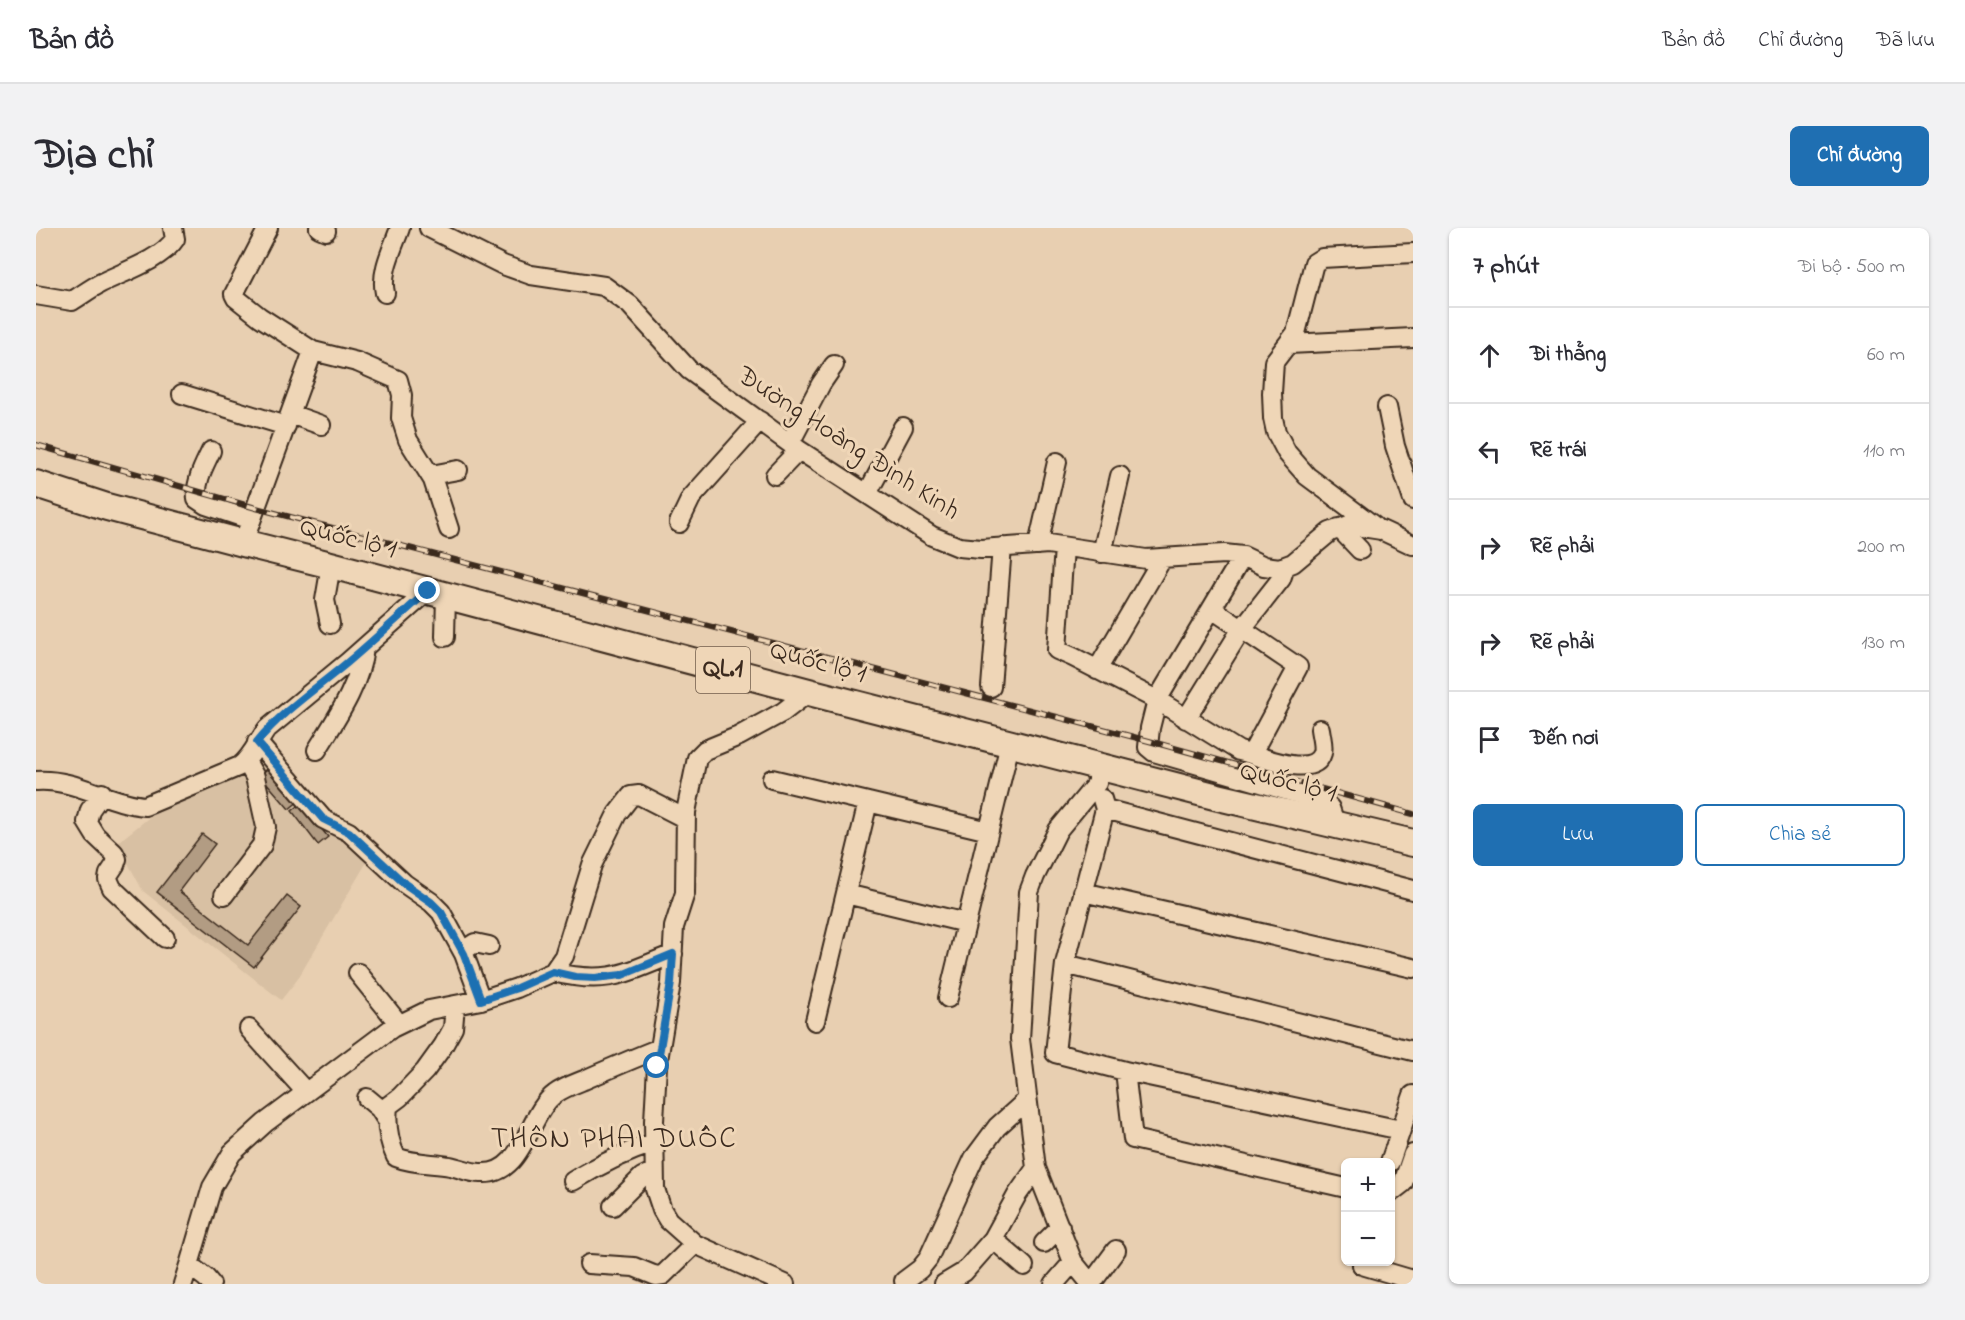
<!DOCTYPE html>
<html lang="vi">
<head>
<meta charset="utf-8">
<style>
  body { margin:0; font-family:"Indie Flower",sans-serif; background:#f2f2f3; color:#2b2b33 }
  .controls { position:absolute; right:18px; bottom:18px; display:grid; overflow:hidden; border-radius:9px; box-shadow:0 2px 4px #0004 }
  .controls button { width:54px; height:54px; display:grid; place-items:center; padding:0; border:0; border-bottom:2px solid #e1e1e2; background:#fff; color:#2b2b33; font:30px sans-serif }
  .stop { position:absolute; width:18px; height:18px; margin:-14px; border:4px solid #1f6fb2; border-radius:50%; background:#fff }
  .stop.end { background:#1f6fb2; border-color:#fff; box-shadow:0 2px 6px #0008 }
  .list { margin:0; padding:0; list-style:none }
  h2 { display:flex; justify-content:space-between; align-items:center; height:78px; margin:0; padding:0 24px; font-size:26px }
  h2 small { font-size:20px; font-weight:400; color:#7c7c81 }
  .list li { display:grid; grid-template-columns:39px 1fr auto; gap:18px; align-items:center; box-sizing:border-box; height:96px; padding:0 24px; border-top:2px solid #e1e1e2 }
  .list b { display:block; font-size:22px; white-space:nowrap }
  .list em { font-size:20px; font-style:normal; color:#7c7c81 }
  .actions { display:flex; gap:12px; padding:18px 24px }
  .actions a { flex:1; padding:14px 0; border:2px solid #1f6fb2; border-radius:9px; text-align:center; font-size:21px; color:#1f6fb2 }
  .actions .main { background:#1f6fb2; color:#fff }
  .icon { flex:none; width:33px; height:33px; fill:none; stroke:currentColor; stroke-width:2; stroke-linecap:round; stroke-linejoin:round }
  .map { position:relative; flex:none; width:1377px; height:1056px; overflow:hidden; border-radius:9px }
  header { display:flex; align-items:center; gap:36px; box-sizing:border-box; height:84px; padding:0 30px; background:#fff; border-bottom:2px solid #e1e1e2 }
  header strong { font-size:28px }
  nav { display:flex; gap:33px; margin-inline-start:auto; font-size:21px }
  .intro { display:flex; align-items:center; justify-content:space-between; box-sizing:border-box; height:144px; padding:0 36px }
  h1 { margin:0; font-size:42px }
  .button { padding:15px 27px; border-radius:9px; background:#1f6fb2; color:#fff; font-size:21px; font-weight:700 }
  main { display:flex; gap:36px; padding:0 36px }
  aside { flex:1; background:#fff; border-radius:9px; box-shadow:0 2px 4px #0004 }
  .map>svg:first-child { display:block }
  .built { fill:#d8c0a3 }
  .building { fill:#b29c83; stroke:#3b2a1e; stroke-width:1.5 }
  .lines { fill:none; stroke-linecap:round; stroke-linejoin:round }
  .minor-casing { stroke:#3b2a1e; stroke-width:22 }
  .highway-casing { stroke:#3b2a1e; stroke-width:30 }
  .minor { stroke:#efd6b7; stroke-width:18 }
  .highway { stroke:#efd6b7; stroke-width:26 }
  .rail-casing { stroke:#3b2a1e; stroke-width:6 }
  .rail { stroke:#efd6b7; stroke-width:4; stroke-dasharray:11; stroke-linecap:butt }
  .route { stroke:#1f6fb2; stroke-width:8 }
  .labels { text-anchor:middle; dominant-baseline:central; stroke-width:6; stroke-linejoin:round; paint-order:stroke }
  .shield { fill:#efd6b7; stroke:#715e4c; stroke-width:1.5 }
  .shield-label { font-size:26px; font-weight:bold; fill:#3b2a1e }
  .street-label { font-size:27px; fill:#3b2a1e; stroke:#efd6b7 }
  .quarter-label { font-size:30px; letter-spacing:1.5px; fill:#3b2a1e; stroke:#efd6b7 }
</style>
</head>
<body>
<header>
<strong>Bản đồ</strong>
<nav><a>Bản đồ</a><a>Chỉ đường</a><a>Đã lưu</a></nav>
</header>
<div class="intro"><h1>Địa chỉ</h1><a class="button">Chỉ đường</a></div>
<main>
<div class="map">
<svg width="1377" height="1056" viewBox="0 0 1377 1056">
  <rect width="100%" height="100%" fill="#e8cfb1"/>
  <filter id="ink" filterUnits="userSpaceOnUse"><feTurbulence type="fractalNoise" baseFrequency=".0167" numOctaves="2"/><feDisplacementMap in="SourceGraphic" scale="12" xChannelSelector="R" yChannelSelector="G"/><feConvolveMatrix kernelMatrix="1 2 1 2 8 2 1 2 1" color-interpolation-filters="sRGB"/></filter>
  <g filter="url(#ink)">
    <!-- built -->
    <path class="built" d="M228 528 332 632 261 752 245 772 107 663 81 615 120 584Z"/>
    <!-- building -->
    <path class="building" d="M235 538 263 573 253 581 224 547Z
      M265 576 292 609 282 617 256 583Z
      M166 606 179 616 143 663 212 717 251 668 265 679 218 739 121 664Z"/>
    <g class="lines">
      <!-- minor casing -->
      <g class="minor-casing">
        <path id="minor" d="M232 0 198 66 200 70 224 89 277 123 321 134 362 152 366 167 365 190 372 212 397 252 413 301
          M283 0 290 3
          M393 0 467 37 495 47 568 58 594 77 653 142 763 222 896 308 923 319 945 321 1012 316 1110 331 1188 326 1207 328 1228 338 1244 340 1257 335 1294 304 1313 297 1345 302 1377 317
          M349 65C344 44 357 20 364 0
          M0 67 36 73C46 67 55 60 65 55 87 44 125 32 139 11L137 0
          M1253 116 1377 110
          M146 166 250 198
          M1351 179 1359 218 1377 272
          M254 186 285 197
          M754 215 785 156 798 137
          M175 223C168 238 159 253 161 271L170 277 215 292
          M395 247 422 242
          M739 247 763 222
          M831 266 867 199
          M643 295 655 270 724 193
          M1338 298 1271 248 1251 225 1240 204 1237 190 1236 165 1238 134 1260 105 1278 35 1286 30 1377 25
          M1303 300 1324 322
          M207 315 277 123
          M1002 317 1021 234
          M1028 319 1021 422 1037 429 1121 472 1203 523C1220 526 1278 553 1286 525 1288 518 1285 509 1284 501
          M1066 325 1084 248
          M1207 328 1121 472 1114 500 1112 519 1118 524 1287 573 1294 580 1300 598
          M1176 381 1262 439 1216 525
          M294 396 289 372 295 337
          M409 409 410 367
          M1061 442 1126 331
          M955 459 966 319
          M1150 491 1205 402 1245 351 1249 339
          M221 514 287 591 313 604 369 656 395 674 405 684 428 726 445 772
          M281 522C300 491 324 457 328 420
          M1065 539 1061 555 1022 602 999 648 993 664 984 811 1000 940 1037 1034 1055 1056 1080 1022
          M736 551 953 603
          M0 553C39 550 72 575 109 578L204 538C216 529 222 513 231 501L312 434 392 363
          M66 565 54 582 51 594 59 607 78 625 81 631 79 637 73 646 72 651 76 660 129 710
          M1066 571 1069 581 1377 662
          M1069 581 1029 736 1019 825 1089 843 1097 911 1310 960
          M1047 664 1377 740
          M810 666 930 695
          M188 667 226 617 230 599 219 549 210 533
          M427 723 439 715 453 718
          M1029 736 1377 823
          M517 744C570 757 588 746 637 726
          M322 745 363 796
          M912 770 974 516
          M419 777 417 800 407 818 389 843 364 869 352 878C350 896 352 912 360 929 377 936 396 935 414 938 424 940 434 945 445 945 488 948 492 885 519 866 527 860 538 856 548 852 573 841 598 830 624 820
          M779 793 832 574
          M213 801 269 863
          M1089 843 1365 902
          M331 870 343 880 350 891
          M1354 934 1377 867
          M537 953C563 937 589 924 618 915
          M1354 965 1367 955 1377 926
          M577 978 606 949 618 943
          M957 1011 988 1038
          M1008 1015 1024 999
          M1327 1034 1326 1037 1377 1052
          M553 1036 598 1039 620 1048 627 1047 659 1016
          M868 1053 884 1041 892 1031 938 930 961 899 991 872
          M147 1056 153 1037
          M175 1056 170 1050 153 1037 176 959 196 925 229 895 356 800 393 782 445 772 481 760 517 744 528 728 556 637 581 586 595 568 603 567 650 591
          M749 1056 659 1016 632 992 626 982 619 961 618 893 621 838 635 755 638 699 649 665 650 584 661 530 669 522 703 508 747 484 773 464
          M908 1056 928 1044 957 1011 981 967 1000 940
          M1018 1056 1037 1034"/>
      </g>
      <!-- highway casing -->
      <g class="highway-casing">
        <path id="highway" d="M0 256 71 279 207 315 295 337 773 464 1182 569 1377 615"/>
      </g>
      <!-- minor -->
      <use href="#minor" class="minor"/>
      <!-- highway -->
      <use href="#highway" class="highway"/>
      <!-- rail casing -->
      <g class="rail-casing">
        <path id="rail" d="M0 217 220 280 1113 513 1377 586"/>
      </g>
      <!-- rail -->
      <use href="#rail" class="rail"/>
    </g>
  </g>
  <g class="lines" filter="url(#ink)">
    <!-- route -->
    <path class="route" d="M392 363C365 387 339 411 312 434 281 460 246 483 221 514L287 591 313 604 369 656 395 674 405 684 428 726 445 772 481 760 517 744 539 749 559 750 586 747 637 726 635 755 621 838"/>
  </g>
  <g class="labels">
    <!-- shield labels -->
    <rect class="shield" x="660" y="419" width="54" height="46" rx="4.5"/>
    <g class="shield-label">
      <text x="687" y="442">QL.1</text>
    </g>
    <!-- street labels -->
    <g class="street-label">
      <text transform="translate(812 216) rotate(33)">Đường Hoàng Đình Kinh</text>
      <text transform="translate(312 311) rotate(14)">Quốc lộ 1</text>
      <text transform="translate(782 435) rotate(15)">Quốc lộ 1</text>
      <text transform="translate(1252 555) rotate(14)">Quốc lộ 1</text>
    </g>
    <!-- quarter labels -->
    <g class="quarter-label">
      <text x="578" y="912">THÔN PHAI DUỐC</text>
    </g>
  </g>
</svg>
<div class="controls">
<button>+</button>
<button>−</button>
</div>
<div class="stop" style="left:621px;top:838px"></div>
<div class="stop end" style="left:392px;top:363px"></div>
</div>
<aside>
<h2>7 phút<small>Đi bộ · 500 m</small></h2>
<ul class="list">
<li><svg class="icon" aria-label="ahead" viewBox="0 0 24 24"><path d="M12 20V5M6 11l6-6 6 6"/></svg><div><b>Đi thẳng</b></div><em>60 m</em></li>
<li><svg class="icon" aria-label="left" viewBox="0 0 24 24"><path d="M17 20v-9H6M10 6l-5 5 5 5"/></svg><div><b>Rẽ trái</b></div><em>110 m</em></li>
<li><svg class="icon" aria-label="right" viewBox="0 0 24 24"><path d="M7 20v-9h11M14 6l5 5-5 5"/></svg><div><b>Rẽ phải</b></div><em>200 m</em></li>
<li><svg class="icon" aria-label="right" viewBox="0 0 24 24"><path d="M7 20v-9h11M14 6l5 5-5 5"/></svg><div><b>Rẽ phải</b></div><em>130 m</em></li>
<li><svg class="icon" aria-label="arrive" viewBox="0 0 24 24"><path d="M6 21V4h12l-3 4 3 4H6"/></svg><div><b>Đến nơi</b></div></li>
</ul>
<div class="actions"><a class="main">Lưu</a><a>Chia sẻ</a></div>
</aside>
</main>
</body>
</html>
